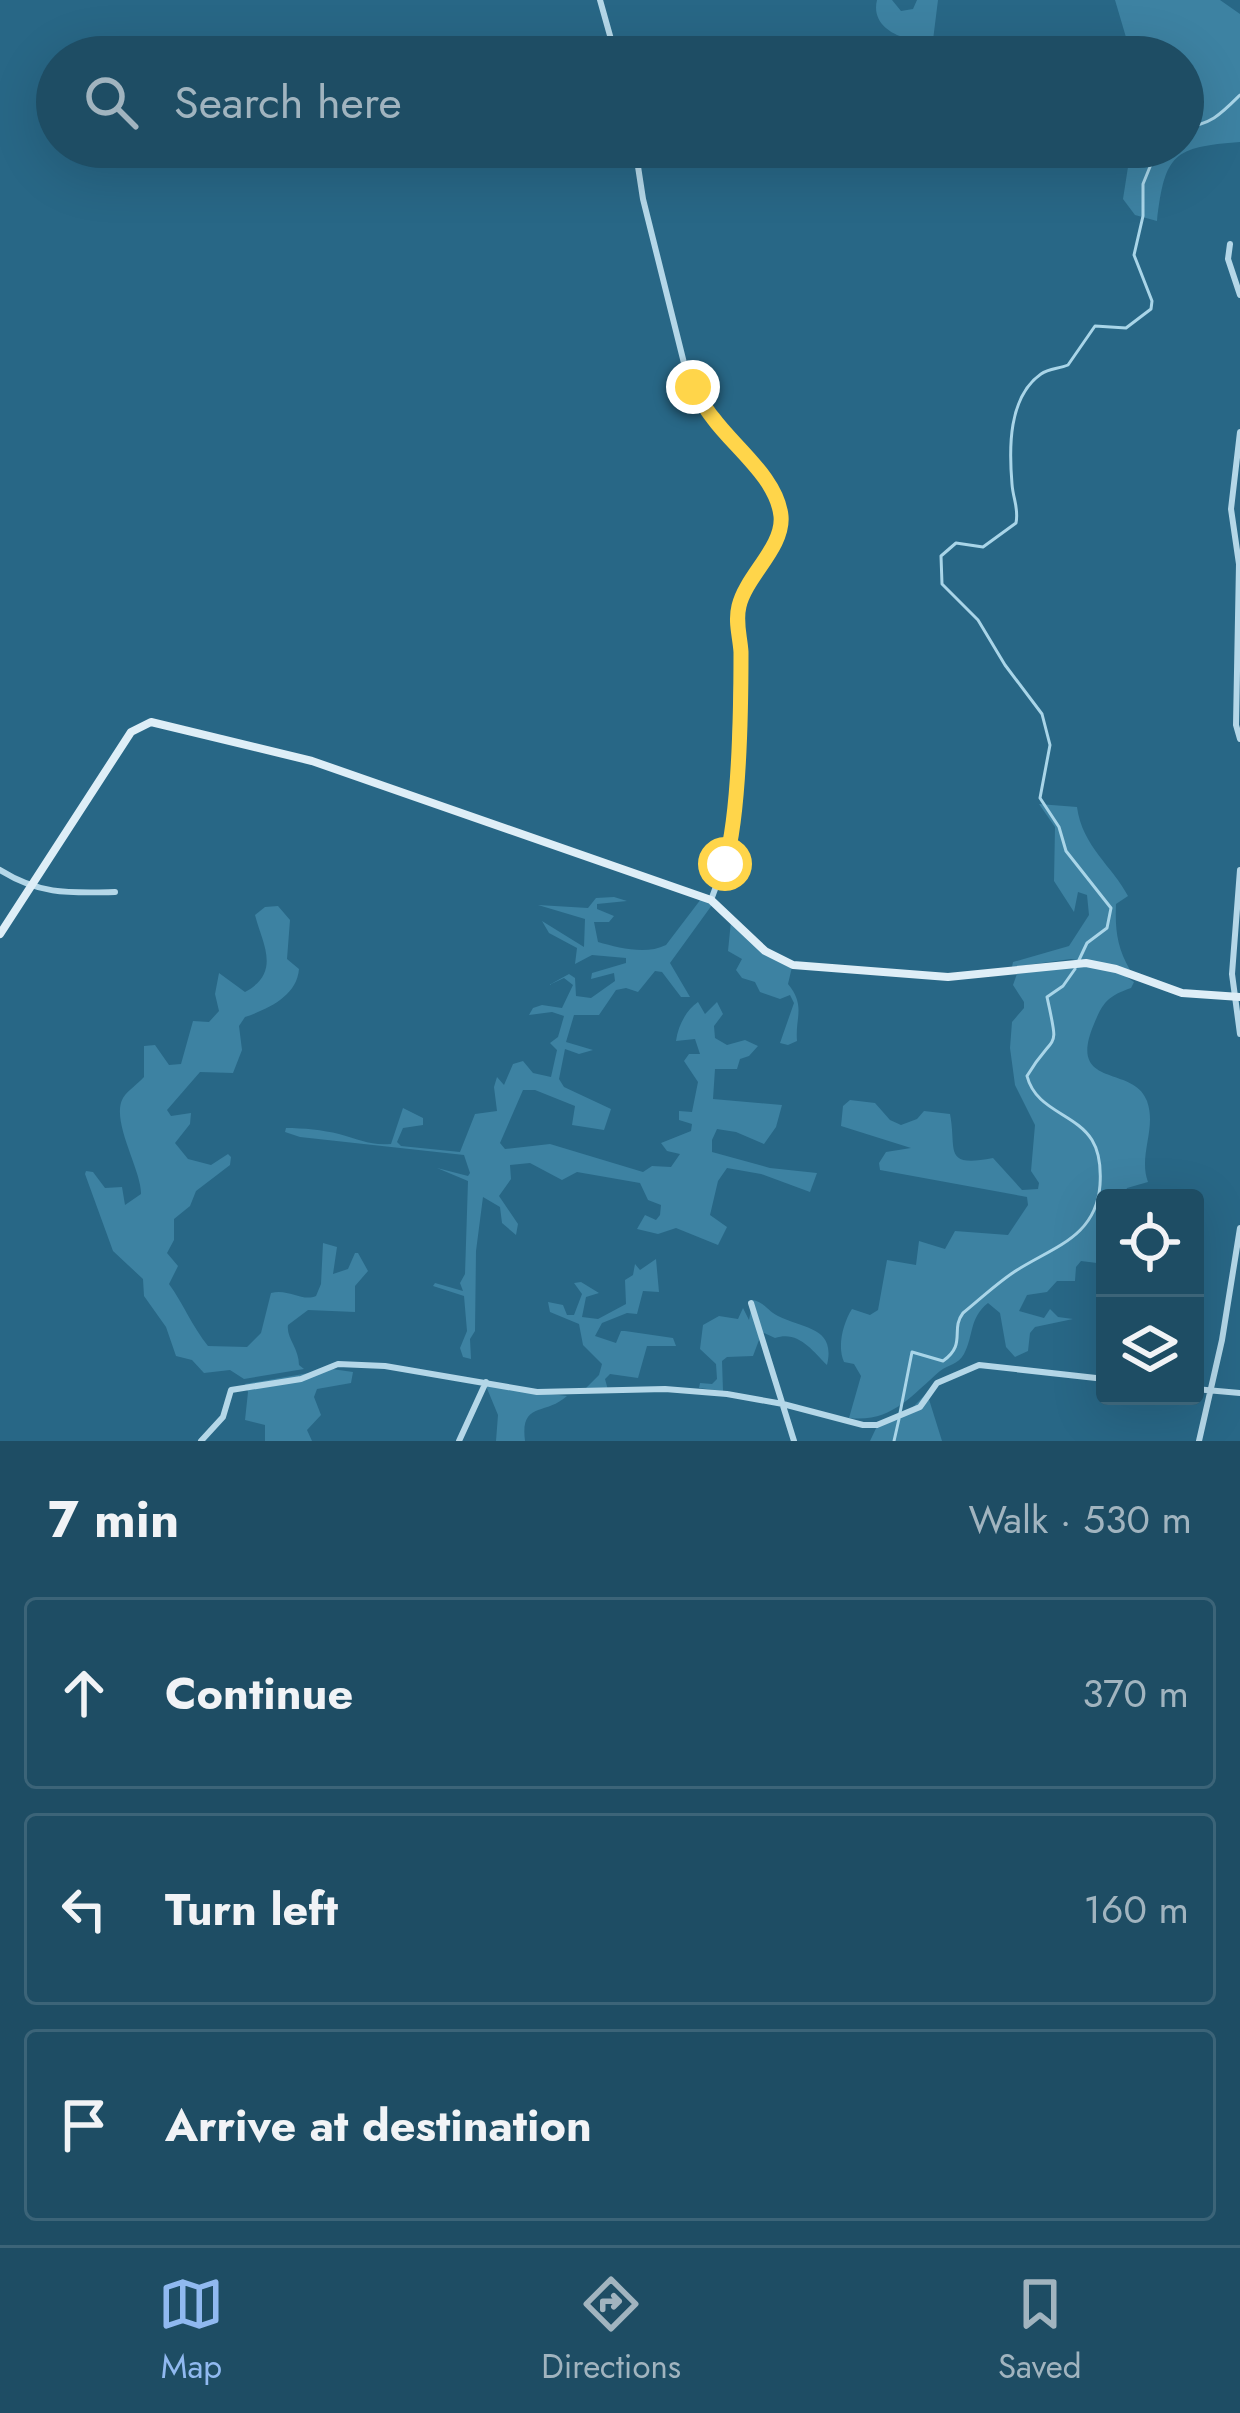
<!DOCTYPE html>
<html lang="en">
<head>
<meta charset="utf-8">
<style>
  body { margin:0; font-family:Jost,sans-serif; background:#2b576d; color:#f1f3f6 }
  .controls { position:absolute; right:36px; bottom:36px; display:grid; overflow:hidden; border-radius:12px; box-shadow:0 12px 48px #0002 }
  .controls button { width:108px; height:108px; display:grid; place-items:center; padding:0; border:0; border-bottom:3px solid #3c6478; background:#1e4d64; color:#f1f3f6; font:60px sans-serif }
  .stop { position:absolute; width:36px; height:36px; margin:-27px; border:9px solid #ffd54a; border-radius:50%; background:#fff }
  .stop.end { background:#ffd54a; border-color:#fff; box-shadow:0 3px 12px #0008 }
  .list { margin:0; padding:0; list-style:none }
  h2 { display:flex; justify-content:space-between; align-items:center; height:156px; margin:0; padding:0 48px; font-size:51px }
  h2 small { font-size:39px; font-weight:400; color:#a1b4bf }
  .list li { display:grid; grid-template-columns:78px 1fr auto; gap:36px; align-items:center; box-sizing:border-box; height:192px; margin:0 24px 24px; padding:0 24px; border:3px solid #3c6478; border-radius:12px }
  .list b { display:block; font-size:45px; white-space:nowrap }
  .list em { font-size:39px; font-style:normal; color:#a1b4bf }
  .icon { flex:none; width:66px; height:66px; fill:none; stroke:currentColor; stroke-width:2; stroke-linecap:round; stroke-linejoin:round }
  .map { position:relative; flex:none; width:1240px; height:1441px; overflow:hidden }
  .search { position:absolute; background:#1e4d64; box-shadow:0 12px 48px #0002; left:36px; right:36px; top:36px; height:132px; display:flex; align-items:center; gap:30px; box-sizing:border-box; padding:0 42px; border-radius:66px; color:#a1b4bf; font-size:45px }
  .sheet { height:804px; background:#1e4d64 }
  nav { display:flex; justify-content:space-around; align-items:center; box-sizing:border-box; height:168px; border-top:3px solid #3c6478; background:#1e4d64; font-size:33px; color:#a1b4bf }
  nav a { display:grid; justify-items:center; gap:6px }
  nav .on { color:#90b9f0 }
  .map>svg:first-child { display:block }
  .green { fill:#3d82a2 }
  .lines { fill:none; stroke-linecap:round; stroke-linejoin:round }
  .stream { stroke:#a9d5e8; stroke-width:3 }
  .street { stroke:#b4d7e8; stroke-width:6 }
  .secondary { stroke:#deeef7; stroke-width:8 }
  .route { stroke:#ffd54a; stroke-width:15 }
</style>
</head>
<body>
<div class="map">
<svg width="1240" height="1441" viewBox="0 0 1240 1441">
  <rect width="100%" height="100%" fill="#286786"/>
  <!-- green -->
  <path class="green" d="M877 0H892L901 11 913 9 917 0H938L932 48 919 57H892L905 46 906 38C887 33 872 20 877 0Z
    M1115 0H1220L1240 14V142C1173 147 1165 154 1157 221L1135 215 1123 199 1128 167 1137 147H1183V57H1150L1128 44Z
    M1039 804 1077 807C1082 846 1113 867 1128 896L1116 904C1115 930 1117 947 1130 970L1071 959 1012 967 1013 962 1069 946 1089 915 1087 895 1078 892 1074 912 1054 881 1055 827Z
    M614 897 627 901 597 904V909L614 916 609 922H594L598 942C619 948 646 955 666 945L701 899 712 905 670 963 690 997H681L662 972 655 971 638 992 626 988 616 990 599 1015H574L566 1042 593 1050 579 1054 565 1049 559 1079 564 1087 611 1109 604 1130 572 1125 575 1106 535 1090H523L500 1143 505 1149 550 1144 643 1172 652 1166 671 1167 680 1154 667 1151 661 1143 691 1131 692 1124 679 1120V1111L692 1112 698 1082 684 1061 689 1054H700L695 1039 676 1041C678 1026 686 1010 698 1002L705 1014 717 1002 723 1014 714 1026 715 1038 727 1045 745 1040 758 1046 749 1056 740 1059 737 1069H715L713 1099 782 1105 776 1127 764 1144 736 1132 717 1129 712 1140V1152L770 1168 817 1173 810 1192 761 1174 727 1168 718 1181 710 1215 727 1227 718 1245 676 1228 658 1234 637 1229 645 1215 656 1220 660 1215 661 1205 648 1200 640 1183 577 1172 562 1180 530 1163 510 1165 511 1179 499 1196 518 1224 516 1235 502 1223 500 1207 483 1197 476 1251 475 1331 470 1339 471 1359 463 1357 460 1348 467 1331 464 1296 433 1286 435 1283 463 1291 460 1283 465 1274 468 1181 437 1168 468 1176 470 1173 464 1155 300 1137 285 1132 286 1128C303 1128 323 1130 339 1134 358 1139 371 1146 391 1144L403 1108 423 1118V1125L403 1128 397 1142 401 1146 460 1152 475 1114 497 1111 494 1087 497 1077 504 1085 513 1064 523 1061 533 1073 551 1077 557 1050 550 1043 558 1037 564 1016 552 1012 529 1015 533 1008 542 1005 562 1008 573 985 564 978 549 985 569 974 575 978 576 996 591 998 615 981 614 973 591 979 592 973 626 963V958L592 955 575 964 577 948 549 933 542 921 584 947 585 919 538 905 588 908 596 898Z
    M278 906 290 920 287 959 299 969C297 996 268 1009 245 1017L239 1026 242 1050 233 1073 200 1072 167 1110 171 1116 191 1113 190 1124 175 1143 188 1159 211 1165 228 1154 231 1157 230 1165 196 1191 190 1206 174 1219V1240L167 1253 178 1266 169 1284C184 1305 192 1326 208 1346L247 1347 261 1333 271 1293C288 1288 302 1302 316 1296L321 1284 323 1243 337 1247 333 1274 348 1269 355 1253H358L368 1271 355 1286V1312L308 1310 288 1325C286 1338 299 1348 299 1365L304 1369 244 1379 230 1370 204 1373 192 1360 176 1356 166 1327 144 1296 143 1279 113 1251 85 1174 86 1171 93 1172 105 1188 122 1187 125 1205 141 1194C142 1171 110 1120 123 1098 128 1090 138 1084 144 1077V1046L155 1045 169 1065 181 1064 193 1021 209 1022 219 1011 215 994 219 973 245 992C282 972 262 943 255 915L265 907Z
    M731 921 792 967 788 984C806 1006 795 1017 797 1041L788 1045 780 1043 794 1003 790 995 780 999 760 992 755 982 742 978 736 970 742 959 728 951Z
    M1064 963 1116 970 1134 982 1131 988C1108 996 1103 1002 1094 1024 1066 1090 1134 1064 1147 1101 1157 1129 1138 1155 1148 1182L1127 1188 1123 1198H1105V1264L1081 1261 1076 1267 1075 1281H1057L1047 1292 1027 1295 1019 1311 1044 1318 1050 1309 1058 1317 1073 1319 1035 1327 1030 1333 1028 1351 1015 1357 1006 1347 1000 1313 988 1303C969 1318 974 1335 964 1354 958 1365 949 1364 940 1371 911 1396 891 1423 849 1418L861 1376 854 1364 844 1362C837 1347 843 1323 852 1309L870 1315 878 1310 887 1260 916 1265 919 1241 945 1249 955 1231 1008 1235 1028 1205 1027 1197 880 1170 879 1163 886 1152 911 1148 841 1126 843 1106 850 1100 875 1103 890 1120 901 1125 917 1119 924 1111 950 1114C957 1150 942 1168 993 1158L1022 1190 1038 1189 1039 1183 1031 1171 1035 1125 1015 1085 1010 1048 1012 1022 1024 1008V1002L1013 985 1018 971Z
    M656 1259 659 1292 643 1291 637 1314 627 1313 602 1323 595 1336 616 1343 621 1331H625L673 1338 676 1346H647L638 1378 610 1374 605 1379 608 1390 586 1388 599 1375 602 1364 583 1345 579 1324 550 1312 548 1302 563 1305 567 1315H574L582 1294 574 1283 581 1282 599 1293 586 1297 582 1317 598 1319 626 1304 625 1280 633 1275 635 1264 640 1270Z
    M753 1300C765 1303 767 1310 778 1316 804 1329 836 1327 827 1365 812 1350 798 1330 775 1338L762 1332 753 1356 727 1357 722 1361 723 1391 699 1388 700 1383 712 1384 717 1379 716 1364 700 1349 703 1325 719 1316 738 1319 743 1308 749 1320Z
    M332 1369 353 1372 351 1383 317 1389 314 1397 321 1415 307 1430 312 1441H265V1425L245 1420 248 1392 245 1384Z
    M486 1386 567 1396C545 1416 520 1401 525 1441H496L498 1415Z
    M927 1393 942 1441H870L879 1422 910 1410Z"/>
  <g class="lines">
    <!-- stream -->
    <path class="stream" d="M1183 127C1210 126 1222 113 1240 95
      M1079 960 1087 943 1107 928 1111 908 1066 851 1059 827 1040 798 1050 745 1042 714 1005 665 978 620 942 584 941 556 956 543 983 547 1016 523C1019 508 1013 499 1012 484 1009 449 1008 397 1041 374 1049 368 1059 369 1068 365L1095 326 1126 328 1151 309 1152 301 1134 255 1143 216V184L1158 147
      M900 1413 912 1352 943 1361C967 1344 950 1330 963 1313 979 1300 996 1284 1014 1272 1052 1247 1096 1238 1100 1185 1101 1170 1100 1153 1092 1140 1075 1113 1036 1111 1027 1076 1055 1029 1060 1056 1047 997L1063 986 1075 969
      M894 1441 899 1419"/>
    <!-- street -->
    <path class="street" d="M600 0 616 57
      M635 147 643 199 684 363 712 418 757 470 777 500 782 517 776 538 739 605 734 801 728 854 711 900
      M1230 244 1228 259 1240 295
      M1240 432 1231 509 1239 564 1236 725 1240 739
      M0 870C40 895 69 893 115 892
      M1240 870 1232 974 1240 1034
      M751 1303 794 1441
      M1195 1389 1240 1393
      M201 1441 223 1417 231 1390 301 1379 338 1364 385 1366 537 1392 665 1389 727 1394 783 1404 863 1425H877L920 1407 937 1383 979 1365 1105 1379
      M459 1441 486 1382
      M1199 1441 1222 1340 1240 1228"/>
    <!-- secondary -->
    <path class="secondary" d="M0 934 131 732 151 722 312 761 711 900 765 951 793 965 948 977 1086 963 1116 969 1182 993 1240 997"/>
  </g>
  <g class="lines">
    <!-- route -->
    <path class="route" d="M693 387C700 397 705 409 713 418 734 447 777 478 781 516 784 547 746 576 739 606 735 622 740 636 741 652 741 707 740 813 725 864"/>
  </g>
</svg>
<div class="controls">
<button><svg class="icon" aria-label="locate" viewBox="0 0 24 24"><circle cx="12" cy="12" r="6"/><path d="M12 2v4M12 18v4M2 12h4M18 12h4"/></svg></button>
<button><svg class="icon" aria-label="layers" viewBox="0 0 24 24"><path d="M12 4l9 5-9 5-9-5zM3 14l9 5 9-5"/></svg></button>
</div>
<div class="stop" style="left:725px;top:864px"></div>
<div class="stop end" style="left:693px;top:387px"></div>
<div class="search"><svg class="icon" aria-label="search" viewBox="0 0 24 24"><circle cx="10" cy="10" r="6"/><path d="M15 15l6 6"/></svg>Search here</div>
</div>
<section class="sheet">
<h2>7 min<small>Walk · 530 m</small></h2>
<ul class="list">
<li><svg class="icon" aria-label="ahead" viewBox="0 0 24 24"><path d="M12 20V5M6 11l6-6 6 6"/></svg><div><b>Continue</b></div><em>370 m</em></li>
<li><svg class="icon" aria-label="left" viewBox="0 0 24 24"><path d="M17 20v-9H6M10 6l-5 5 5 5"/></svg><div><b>Turn left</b></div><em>160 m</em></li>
<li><svg class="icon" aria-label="arrive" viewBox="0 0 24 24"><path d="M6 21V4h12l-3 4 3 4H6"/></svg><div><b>Arrive at destination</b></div></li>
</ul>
</section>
<nav>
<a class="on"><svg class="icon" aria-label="map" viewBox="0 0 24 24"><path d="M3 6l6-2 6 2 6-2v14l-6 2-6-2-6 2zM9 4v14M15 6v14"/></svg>Map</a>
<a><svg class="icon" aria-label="directions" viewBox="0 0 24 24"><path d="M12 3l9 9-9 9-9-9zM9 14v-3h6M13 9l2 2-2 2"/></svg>Directions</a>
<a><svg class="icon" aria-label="saved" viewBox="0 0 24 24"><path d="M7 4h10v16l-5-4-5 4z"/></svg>Saved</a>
</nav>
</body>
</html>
